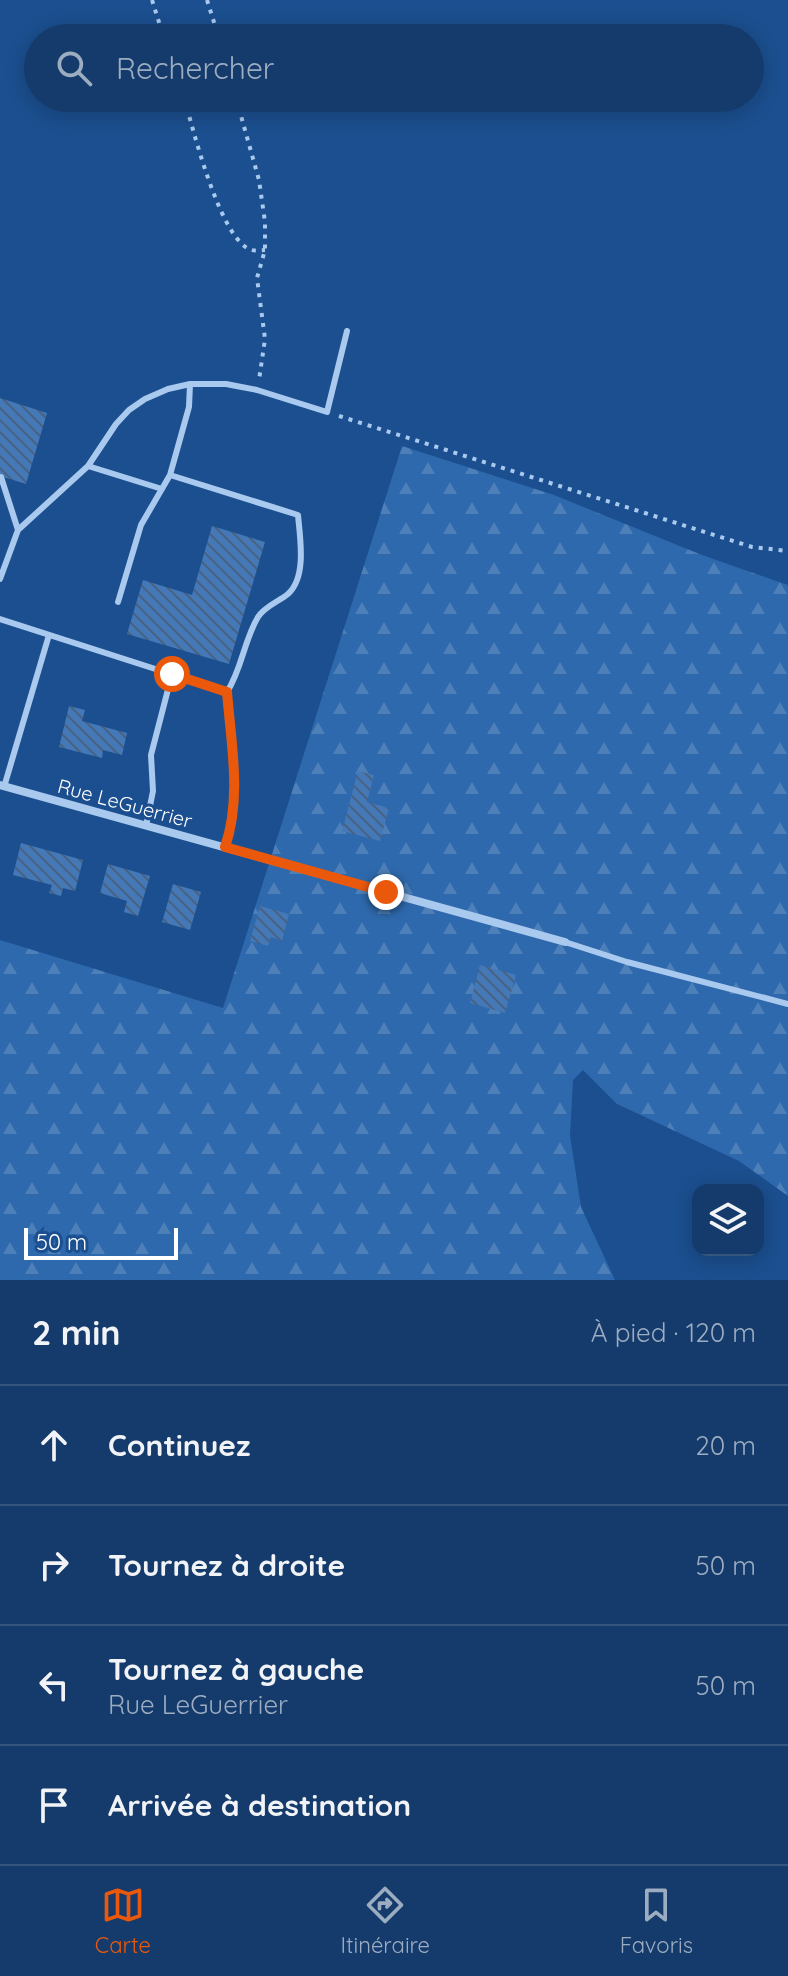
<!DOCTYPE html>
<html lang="fr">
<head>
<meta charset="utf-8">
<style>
  body { margin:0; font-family:Quicksand,sans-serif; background:#214673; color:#f1f3f6 }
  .controls { position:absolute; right:24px; bottom:24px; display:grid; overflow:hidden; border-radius:16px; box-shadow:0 4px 20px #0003 }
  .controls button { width:72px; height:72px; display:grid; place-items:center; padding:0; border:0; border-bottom:2px solid #33557e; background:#143b6b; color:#f1f3f6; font:40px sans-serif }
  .scale { position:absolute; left:24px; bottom:20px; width:154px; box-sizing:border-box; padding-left:8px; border:4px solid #fff; border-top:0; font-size:22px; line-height:28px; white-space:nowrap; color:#fff; -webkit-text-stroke:6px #1b4f8f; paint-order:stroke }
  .stop { position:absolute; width:24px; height:24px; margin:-18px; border:6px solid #ea580c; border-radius:50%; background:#fff }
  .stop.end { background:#ea580c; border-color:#fff; box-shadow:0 2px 8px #0008 }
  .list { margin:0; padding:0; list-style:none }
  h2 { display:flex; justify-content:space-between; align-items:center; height:104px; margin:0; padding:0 32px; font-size:34px }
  h2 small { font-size:26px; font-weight:400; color:#9dadc1 }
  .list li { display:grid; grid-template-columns:52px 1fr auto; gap:24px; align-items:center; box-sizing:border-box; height:120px; padding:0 32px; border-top:2px solid #33557e }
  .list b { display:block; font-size:30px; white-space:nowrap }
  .list p { margin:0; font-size:26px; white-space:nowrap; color:#9dadc1 }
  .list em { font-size:26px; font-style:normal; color:#9dadc1 }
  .icon { flex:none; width:44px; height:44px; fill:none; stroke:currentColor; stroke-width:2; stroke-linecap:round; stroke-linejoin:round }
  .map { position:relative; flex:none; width:788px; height:1280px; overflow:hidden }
  .search { position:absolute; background:#143b6b; box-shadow:0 4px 20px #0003; left:24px; right:24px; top:24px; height:88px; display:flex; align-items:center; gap:20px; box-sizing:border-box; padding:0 28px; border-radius:44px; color:#9dadc1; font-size:30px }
  .sheet { height:584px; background:#143b6b }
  nav { display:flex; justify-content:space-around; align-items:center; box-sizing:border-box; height:112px; border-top:2px solid #33557e; background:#143b6b; font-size:22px; color:#9dadc1 }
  nav a { display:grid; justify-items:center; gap:4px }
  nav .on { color:#ea580c }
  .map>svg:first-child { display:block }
  .forest { fill:url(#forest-firs) }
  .building { fill:url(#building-back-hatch) }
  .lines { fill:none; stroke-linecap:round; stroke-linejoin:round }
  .path { stroke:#a9c9ee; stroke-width:4; stroke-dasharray:4 6; stroke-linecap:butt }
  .lane { stroke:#a9c9ee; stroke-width:6 }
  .street { stroke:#a9c9ee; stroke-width:8 }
  .route { stroke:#ea580c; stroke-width:10 }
  .labels { text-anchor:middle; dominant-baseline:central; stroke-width:6; stroke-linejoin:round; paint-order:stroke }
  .street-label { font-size:20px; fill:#fff; stroke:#1b4f8f }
</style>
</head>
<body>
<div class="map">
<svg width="788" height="1280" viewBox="0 0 788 1280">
  <defs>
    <pattern id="forest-firs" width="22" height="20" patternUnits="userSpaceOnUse" patternTransform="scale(2)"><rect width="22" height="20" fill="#2e69ad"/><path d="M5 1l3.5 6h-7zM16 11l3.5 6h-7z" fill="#4d80b9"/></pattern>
    <pattern id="building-back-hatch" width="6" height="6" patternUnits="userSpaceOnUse" patternTransform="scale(2)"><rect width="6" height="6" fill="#4478b7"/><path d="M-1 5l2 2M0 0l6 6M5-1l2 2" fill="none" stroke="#486282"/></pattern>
  </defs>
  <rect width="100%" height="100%" fill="#1b4f8f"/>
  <!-- forest -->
  <path class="forest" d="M402 446 554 495 702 555 788 585V1196L739 1161 617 1104 583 1070 573 1080 570 1136 581 1207 615 1280H0V940L223 1008Z"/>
  <!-- building -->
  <path class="building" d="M0 398 47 413 26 484 0 476Z
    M212 526 265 542 229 664 127 634 143 580 192 595Z
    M69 706 85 710 82 721 127 733 122 755 103 750 102 758 59 747Z
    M358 771 374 775 367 802 389 808 380 841 342 831Z
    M21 843 83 860 75 891 63 888 61 896 49 893 52 885 13 875Z
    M108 864 150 876 138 916 124 912 127 901 100 893Z
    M173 884 201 892 190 930 162 922Z
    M260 906 289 914 282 941 271 937 268 946 250 941Z
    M480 965 516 975 505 1013 470 1003Z"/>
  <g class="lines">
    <!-- path -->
    <path class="path" d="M152 0 164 38
      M207 0 219 38
      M184 98C194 132 218 230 247 248 253 252 259 250 265 250
      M236 98 259 180 265 222V250L257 278 265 339 259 380
      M339 416 752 547 788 551"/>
    <!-- lane -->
    <path class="lane" d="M190 384 189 407 170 475 298 515C300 538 307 577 288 594 278 602 265 606 258 617 244 640 242 669 227 692
      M88 466 162 489
      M1 477 18 530
      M0 579 18 530 88 466 116 424 129 410 145 399 168 389 190 384H226L257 390 327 412 347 331
      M118 602 141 525 170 475
      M0 619 227 692C231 743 242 798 225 847
      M4 787 49 635
      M146 826 153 791 151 755 172 674
      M565 942 627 962 788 1004"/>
    <!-- street -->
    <path class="street" d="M0 785 565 942"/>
  </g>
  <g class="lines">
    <!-- route -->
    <path class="route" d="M172 674 227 692C231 743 242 798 225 847L386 892"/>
  </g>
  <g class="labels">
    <!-- street labels -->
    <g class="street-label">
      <text transform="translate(125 803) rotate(15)">Rue LeGuerrier</text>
    </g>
  </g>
</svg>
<div class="controls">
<button><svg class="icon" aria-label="layers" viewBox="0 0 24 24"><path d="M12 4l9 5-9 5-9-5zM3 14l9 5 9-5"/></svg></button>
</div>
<div class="scale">50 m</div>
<div class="stop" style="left:172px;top:674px"></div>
<div class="stop end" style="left:386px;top:892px"></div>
<div class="search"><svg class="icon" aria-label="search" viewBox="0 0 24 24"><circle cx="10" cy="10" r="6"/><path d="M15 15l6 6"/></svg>Rechercher</div>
</div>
<section class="sheet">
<h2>2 min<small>À pied · 120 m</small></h2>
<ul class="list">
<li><svg class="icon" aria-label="ahead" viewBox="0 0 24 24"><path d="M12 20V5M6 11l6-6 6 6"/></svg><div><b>Continuez</b></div><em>20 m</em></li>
<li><svg class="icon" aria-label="right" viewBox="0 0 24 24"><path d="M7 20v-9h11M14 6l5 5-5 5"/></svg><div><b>Tournez à droite</b></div><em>50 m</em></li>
<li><svg class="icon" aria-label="left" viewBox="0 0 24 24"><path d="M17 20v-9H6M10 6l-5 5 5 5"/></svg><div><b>Tournez à gauche</b><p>Rue LeGuerrier</p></div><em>50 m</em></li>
<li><svg class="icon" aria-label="arrive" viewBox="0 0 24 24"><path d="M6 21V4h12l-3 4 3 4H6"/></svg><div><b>Arrivée à destination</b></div></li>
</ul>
</section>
<nav>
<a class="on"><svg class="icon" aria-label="map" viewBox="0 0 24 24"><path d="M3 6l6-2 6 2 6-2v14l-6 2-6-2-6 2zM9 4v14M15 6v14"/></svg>Carte</a>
<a><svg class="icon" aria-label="directions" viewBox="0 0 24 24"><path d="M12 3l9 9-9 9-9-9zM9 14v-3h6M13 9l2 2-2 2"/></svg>Itinéraire</a>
<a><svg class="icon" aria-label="saved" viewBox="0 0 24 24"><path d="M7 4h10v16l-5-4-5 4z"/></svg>Favoris</a>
</nav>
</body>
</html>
